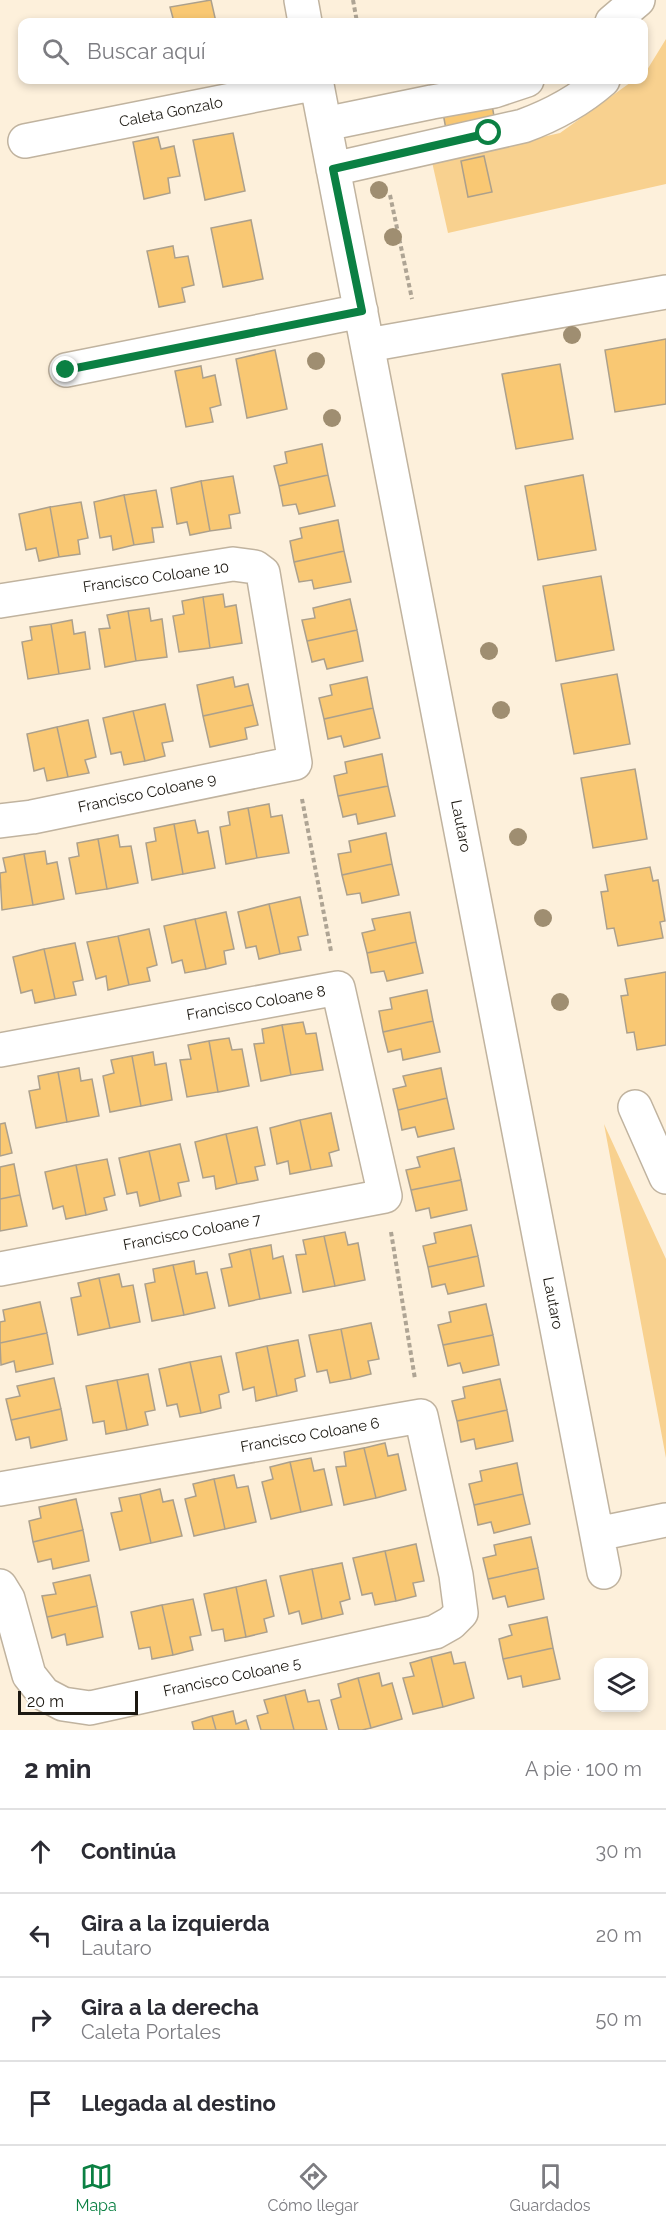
<!DOCTYPE html>
<html lang="es">
<head>
<meta charset="utf-8">
<style>
  body { margin:0; font-family:Raleway,sans-serif; background:#f7f7f7; color:#2b2b33 }
  .controls { position:absolute; right:18px; bottom:18px; display:grid; overflow:hidden; border-radius:12px; box-shadow:0 3px 9px #0003 }
  .controls button { width:54px; height:54px; display:grid; place-items:center; padding:0; border:0; border-bottom:2px solid #e1e1e2; background:#fff; color:#2b2b33; font:30px sans-serif }
  .scale { position:absolute; left:18px; bottom:15px; width:120px; box-sizing:border-box; padding-left:6px; border:3px solid #1c1811; border-top:0; font-size:16px; line-height:21px; white-space:nowrap; color:#1c1811; -webkit-text-stroke:4px #fff; paint-order:stroke }
  .stop { position:absolute; width:18px; height:18px; margin:-14px; border:4px solid #0b8043; border-radius:50%; background:#fff }
  .stop.end { background:#0b8043; border-color:#fff; box-shadow:0 2px 6px #0008 }
  .list { margin:0; padding:0; list-style:none }
  h2 { display:flex; justify-content:space-between; align-items:center; height:78px; margin:0; padding:0 24px; font-size:26px }
  h2 small { font-size:20px; font-weight:400; color:#7c7c81 }
  .list li { display:grid; grid-template-columns:39px 1fr auto; gap:18px; align-items:center; box-sizing:border-box; height:84px; padding:0 24px; border-top:2px solid #e1e1e2 }
  .list b { display:block; font-size:22px; white-space:nowrap }
  .list p { margin:0; font-size:20px; white-space:nowrap; color:#7c7c81 }
  .list em { font-size:20px; font-style:normal; color:#7c7c81 }
  .icon { flex:none; width:33px; height:33px; fill:none; stroke:currentColor; stroke-width:2; stroke-linecap:round; stroke-linejoin:round }
  .map { position:relative; flex:none; width:666px; height:1730px; overflow:hidden }
  .search { position:absolute; background:#fff; box-shadow:0 3px 9px #0003; left:18px; right:18px; top:18px; height:66px; display:flex; align-items:center; gap:15px; box-sizing:border-box; padding:0 21px; border-radius:12px; color:#7c7c81; font-size:22px }
  .sheet { height:414px; background:#fff }
  nav { display:flex; justify-content:space-around; align-items:center; box-sizing:border-box; height:84px; border-top:2px solid #e1e1e2; background:#fff; font-size:16px; color:#7c7c81 }
  nav a { display:grid; justify-items:center; gap:3px }
  nav .on { color:#0b8043 }
  .map>svg:first-child { display:block }
  .green { fill:#f8d18f }
  .building { fill:#f9c873; stroke:#aca08c; stroke-width:1.5 }
  .lines { fill:none; stroke-linecap:round; stroke-linejoin:round }
  .minor-casing { stroke:#c0b39f; stroke-width:36 }
  .path { stroke:#aea494; stroke-width:4; stroke-dasharray:4.5 3; stroke-linecap:butt }
  .minor { stroke:#fff; stroke-width:33 }
  .tree { fill:#9f8e71 }
  .route { stroke:#0b8043; stroke-width:8 }
  .labels { text-anchor:middle; dominant-baseline:central; stroke-width:6; stroke-linejoin:round; paint-order:stroke }
  .street-label { font-size:15px; fill:#1c1811; stroke:#fff }
</style>
</head>
<body>
<div class="map">
<svg width="666" height="1730" viewBox="0 0 666 1730">
  <rect width="100%" height="100%" fill="#fdf0db"/>
  <!-- green -->
  <path class="green" d="M666 39V184L448 233 432 162 560 133 634 80H644V73L647 70Z
    M604 1124 666 1259V1458Z"/>
  <!-- building -->
  <path class="building" d="M211 0 216 22H174L170 7Z
    M492 105 496 127 447 135 443 113Z
    M233 133 245 191 205 200 193 140Z
    M158 137 161 149 174 146 180 176 168 178 170 193 144 199 133 142Z
    M484 156 492 192 468 197 461 161Z
    M251 220 263 279 223 287 211 228Z
    M173 246 175 258 188 256 194 285 182 288 185 302 159 307 147 251Z
    M666 339V404L615 412 605 350Z
    M275 350 287 409 247 418 236 359Z
    M560 364 573 439 516 449 502 374Z
    M201 366 203 378 215 375 221 405 210 408 213 422 186 427 175 371Z
    M322 444 328 475 279 486 274 466 287 463 285 452Z
    M328 475 335 506 299 514 296 504 283 506 279 486Z
    M583 475 596 550 538 560 525 486Z
    M233 476 240 513 229 515 231 528 210 531 201 481Z
    M201 481 210 531 190 535 187 522 177 524 171 488Z
    M156 490 163 527 152 528 154 542 134 545 124 495Z
    M124 495 134 545 113 550 111 536 100 538 94 502Z
    M81 502 88 538 78 540 80 554 59 557 50 507Z
    M50 507 59 557 39 561 36 548 26 550 19 514Z
    M338 520 344 551 294 562 290 541 302 538 300 528Z
    M344 551 351 582 314 589 312 580 299 582 294 562Z
    M601 576 614 650 556 661 543 586Z
    M223 594 225 607 236 605 242 643 210 648 203 597Z
    M203 597 210 648 179 652 173 616 184 614 182 601Z
    M350 599 357 630 307 641 302 620 315 618 313 608Z
    M149 608 151 621 162 619 167 657 136 661 128 611Z
    M128 611 136 661 105 667 99 629 110 628 107 615Z
    M72 620 74 634 85 632 90 669 59 674 51 624Z
    M51 624 59 674 28 679 22 642 32 640 30 627Z
    M357 630 363 661 327 669 324 659 312 662 307 641Z
    M617 674 630 744 574 754 561 684Z
    M233 677 235 687 248 684 253 705 203 716 197 685Z
    M367 677 373 708 324 719 319 698 332 695 330 685Z
    M165 704 173 741 162 743 165 756 145 761 133 711Z
    M253 705 258 725 245 728 247 739 210 747 203 716Z
    M373 708 380 738 344 747 341 736 328 739 324 719Z
    M133 711 145 761 124 765 121 752 111 754 103 718Z
    M88 720 96 757 85 760 89 773 68 777 57 727Z
    M57 727 68 777 47 781 44 768 34 771 27 734Z
    M382 754 388 786 338 796 334 776 347 773 345 762Z
    M635 769 647 839 593 848 581 778Z
    M388 786 395 816 358 824 356 814 343 817 338 796Z
    M269 804 271 817 282 815 289 853 257 858 248 808Z
    M248 808 257 858 226 864 220 827 230 825 228 812Z
    M195 820 198 833 208 831 215 868 183 874 174 824Z
    M174 824 183 874 152 880 146 843 156 841 154 828Z
    M386 833 392 864 342 875 338 854 351 852 349 841Z
    M118 835 120 847 131 846 138 883 107 889 98 839Z
    M98 839 107 889 76 894 69 858 79 856 77 843Z
    M45 851 47 864 57 862 64 899 33 905 24 854Z
    M24 854 33 905 2 910 0 873 6 872 3 858Z
    M392 864 399 895 362 903 360 893 347 895 342 875Z
    M650 867 653 881 658 880 665 921 660 922 663 938 618 946 614 928 607 929 601 892 608 891 605 875Z
    M300 897 308 935 298 937 301 950 280 954 269 904Z
    M269 904 280 954 259 959 256 946 246 948 238 912Z
    M226 912 234 949 224 951 226 964 206 969 195 919Z
    M410 912 416 942 367 953 362 933 375 930 372 919Z
    M195 919 206 969 185 973 182 960 172 963 164 926Z
    M149 929 157 965 147 968 150 981 129 985 118 936Z
    M118 936 129 985 108 990 106 976 96 979 87 942Z
    M416 942 423 973 387 981 384 971 371 973 367 953Z
    M75 943 83 980 73 982 76 995 55 999 44 949Z
    M44 949 55 999 35 1003 32 990 21 993 13 957Z
    M666 972V1045L637 1050 634 1032 627 1033 621 996 628 995 625 979Z
    M427 990 433 1021 383 1032 379 1011 392 1009 390 998Z
    M433 1021 440 1052 403 1060 401 1049 388 1052 383 1032Z
    M303 1022 306 1034 316 1033 323 1070 291 1075 282 1025Z
    M282 1025 291 1075 261 1081 254 1044 264 1043 262 1029Z
    M229 1038 232 1050 242 1049 249 1086 218 1092 209 1041Z
    M209 1041 218 1092 187 1097 180 1060 191 1059 188 1045Z
    M153 1052 155 1065 166 1063 172 1100 141 1106 132 1056Z
    M132 1056 141 1106 110 1112 103 1076 114 1073 111 1060Z
    M79 1068 81 1081 92 1079 99 1116 67 1122 58 1072Z
    M441 1068 447 1098 398 1110 393 1089 406 1086 403 1076Z
    M58 1072 67 1122 36 1128 29 1091 40 1089 38 1076Z
    M447 1098 454 1129 418 1137 415 1127 402 1130 398 1110Z
    M331 1113 339 1150 329 1153 332 1166 311 1170 300 1120Z
    M300 1120 311 1170 290 1174 288 1161 277 1164 270 1128Z
    M5 1123 12 1153 0 1156V1124Z
    M257 1127 265 1165 255 1167 258 1180 237 1184 226 1134Z
    M226 1134 237 1184 216 1189 214 1176 203 1178 195 1142Z
    M180 1144 189 1181 178 1183 181 1196 160 1201 149 1151Z
    M454 1148 461 1180 411 1190 406 1170 420 1167 417 1157Z
    M149 1151 160 1201 140 1206 137 1192 127 1194 119 1158Z
    M107 1159 115 1195 104 1198 107 1210 86 1215 76 1165Z
    M14 1164 20 1195 0 1199V1167Z
    M76 1165 86 1215 66 1219 63 1206 53 1209 45 1172Z
    M461 1180 467 1210 431 1218 429 1208 416 1211 411 1190Z
    M20 1195 27 1226 0 1231V1199Z
    M471 1225 478 1256 428 1267 423 1246 436 1243 434 1233Z
    M345 1232 348 1245 358 1243 365 1280 335 1286 324 1236Z
    M324 1236 335 1286 303 1292 296 1255 306 1254 303 1240Z
    M271 1245 273 1259 283 1256 291 1293 260 1299 250 1249Z
    M250 1249 260 1299 229 1306 221 1269 232 1267 229 1254Z
    M478 1256 484 1286 448 1294 445 1284 432 1287 428 1267Z
    M194 1261 196 1274 207 1272 215 1308 184 1315 173 1265Z
    M173 1265 184 1315 152 1321 145 1284 155 1282 153 1269Z
    M119 1274 122 1287 133 1285 140 1322 110 1328 99 1278Z
    M99 1278 110 1328 78 1335 71 1298 81 1296 78 1283Z
    M40 1302 47 1333 0 1343V1322L5 1321 3 1310Z
    M486 1304 493 1335 443 1345 438 1325 451 1322 449 1312Z
    M371 1323 379 1359 368 1361 371 1374 351 1379 341 1329Z
    M341 1329 351 1379 330 1383 327 1370 317 1372 309 1335Z
    M47 1333 53 1364 16 1372 14 1361 1 1365 0 1343Z
    M493 1335 499 1365 463 1373 460 1363 448 1366 443 1345Z
    M298 1340 305 1376 295 1379 297 1391 277 1396 267 1346Z
    M267 1346 277 1396 256 1401 254 1387 243 1390 236 1353Z
    M221 1356 229 1392 219 1395 221 1408 201 1413 190 1362Z
    M190 1362 201 1413 180 1417 177 1404 167 1406 159 1369Z
    M148 1374 155 1410 145 1412 148 1425 127 1430 117 1380Z
    M54 1378 61 1409 11 1420 6 1399 20 1396 17 1386Z
    M500 1379 507 1410 457 1421 452 1401 465 1398 463 1387Z
    M117 1380 127 1430 106 1434 104 1421 93 1423 86 1386Z
    M61 1409 67 1440 31 1448 29 1437 16 1440 11 1420Z
    M507 1410 513 1441 476 1449 474 1439 461 1442 457 1421Z
    M385 1443 388 1456 398 1454 406 1490 376 1498 364 1448Z
    M364 1448 376 1498 344 1505 336 1467 346 1466 344 1452Z
    M311 1458 314 1471 324 1469 332 1505 301 1512 290 1462Z
    M290 1462 301 1512 271 1519 262 1482 273 1479 270 1467Z
    M517 1463 523 1494 474 1505 469 1484 482 1481 480 1471Z
    M234 1475 237 1488 248 1486 256 1522 225 1529 214 1479Z
    M214 1479 225 1529 194 1536 185 1499 196 1496 193 1484Z
    M160 1489 163 1502 173 1500 182 1536 151 1543 140 1494Z
    M140 1494 151 1543 120 1550 111 1513 122 1511 119 1498Z
    M523 1494 530 1524 494 1533 491 1522 478 1525 474 1505Z
    M76 1499 83 1530 33 1542 29 1521 41 1518 39 1507Z
    M83 1530 89 1561 53 1569 51 1559 38 1562 33 1542Z
    M531 1537 538 1568 488 1579 483 1558 496 1555 494 1545Z
    M416 1544 424 1581 413 1583 416 1596 396 1601 385 1551Z
    M385 1551 396 1601 375 1605 372 1593 362 1595 353 1558Z
    M342 1563 350 1599 340 1602 343 1614 322 1619 312 1569Z
    M538 1568 544 1599 508 1607 505 1596 493 1599 488 1579Z
    M312 1569 322 1619 302 1624 299 1611 289 1614 280 1576Z
    M90 1575 97 1606 47 1617 42 1596 56 1594 53 1583Z
    M266 1580 274 1616 264 1619 267 1632 246 1637 236 1587Z
    M236 1587 246 1637 225 1641 223 1629 212 1631 204 1594Z
    M193 1599 201 1635 190 1637 193 1650 173 1655 162 1605Z
    M162 1605 173 1655 152 1659 150 1647 139 1649 131 1612Z
    M97 1606 103 1637 67 1645 65 1634 52 1638 47 1617Z
    M547 1617 553 1648 503 1659 499 1639 512 1635 509 1625Z
    M553 1648 560 1679 523 1687 521 1676 508 1679 503 1659Z
    M451 1652 454 1664 465 1662 474 1698 443 1707 431 1657Z
    M431 1657 443 1707 413 1714 403 1678 414 1676 410 1663Z
    M379 1673 382 1686 392 1683 402 1719 371 1728 358 1678Z
    M358 1678 371 1728 362 1730H339L331 1700 341 1697 338 1684Z
    M305 1690 308 1702 319 1700 327 1730H294L285 1695Z
    M285 1695 294 1730H261L257 1716 268 1713 264 1700Z
    M233 1711 236 1724 246 1720 249 1730H216L212 1716Z
    M212 1716 216 1730H194L192 1722Z"/>
  <g class="lines">
    <!-- minor casing -->
    <g class="minor-casing">
      <path id="minor" d="M301 0 305 22
        M612 22 638 0
        M316 80 604 1572
        M325 124 432 102 494 91 527 80
        M25 141 317 83
        M333 169 523 126C553 115 579 101 603 80
        M368 345 666 292
        M66 370 361 311
        M0 601 233 564 255 567 263 573 295 763 32 817 0 821
        M0 1050 338 988 385 1196 0 1269
        M635 1107 666 1177
        M0 1489 421 1416 456 1575 461 1613 451 1623 435 1632 90 1708 63 1704 44 1694 29 1675 8 1599 0 1586
        M597 1534 666 1520"/>
    </g>
    <!-- path -->
    <path class="path" d="M353 0 357 22
      M390 195 412 299
      M302 799 331 951
      M391 1232 415 1379"/>
    <!-- minor -->
    <use href="#minor" class="minor"/>
  </g>
  <!-- trees -->
  <g class="tree">
    <circle cx="379" cy="190" r="9"/>
    <circle cx="393" cy="237" r="9"/>
    <circle cx="572" cy="335" r="9"/>
    <circle cx="316" cy="361" r="9"/>
    <circle cx="332" cy="418" r="9"/>
    <circle cx="489" cy="651" r="9"/>
    <circle cx="501" cy="710" r="9"/>
    <circle cx="518" cy="837" r="9"/>
    <circle cx="543" cy="918" r="9"/>
    <circle cx="560" cy="1002" r="9"/>
  </g>
  <g class="lines">
    <!-- route -->
    <path class="route" d="M66 370 362 311 333 169 489 133"/>
  </g>
  <g class="labels">
    <!-- street labels -->
    <g class="street-label">
      <text transform="translate(171 112) rotate(-11)">Caleta Gonzalo</text>
      <text transform="translate(156 577) rotate(-8)">Francisco Coloane 10</text>
      <text transform="translate(147 793) rotate(-12)">Francisco Coloane 9</text>
      <text transform="translate(461 826) rotate(79)">Lautaro</text>
      <text transform="translate(256 1003) rotate(-10)">Francisco Coloane 8</text>
      <text transform="translate(192 1232) rotate(-11)">Francisco Coloane 7</text>
      <text transform="translate(553 1303) rotate(79)">Lautaro</text>
      <text transform="translate(310 1435) rotate(-10)">Francisco Coloane 6</text>
      <text transform="translate(232 1677) rotate(-12)">Francisco Coloane 5</text>
    </g>
  </g>
</svg>
<div class="controls">
<button><svg class="icon" aria-label="layers" viewBox="0 0 24 24"><path d="M12 4l9 5-9 5-9-5zM3 14l9 5 9-5"/></svg></button>
</div>
<div class="scale">20 m</div>
<div class="stop" style="left:489px;top:133px"></div>
<div class="stop end" style="left:66px;top:370px"></div>
<div class="search"><svg class="icon" aria-label="search" viewBox="0 0 24 24"><circle cx="10" cy="10" r="6"/><path d="M15 15l6 6"/></svg>Buscar aquí</div>
</div>
<section class="sheet">
<h2>2 min<small>A pie · 100 m</small></h2>
<ul class="list">
<li><svg class="icon" aria-label="ahead" viewBox="0 0 24 24"><path d="M12 20V5M6 11l6-6 6 6"/></svg><div><b>Continúa</b></div><em>30 m</em></li>
<li><svg class="icon" aria-label="left" viewBox="0 0 24 24"><path d="M17 20v-9H6M10 6l-5 5 5 5"/></svg><div><b>Gira a la izquierda</b><p>Lautaro</p></div><em>20 m</em></li>
<li><svg class="icon" aria-label="right" viewBox="0 0 24 24"><path d="M7 20v-9h11M14 6l5 5-5 5"/></svg><div><b>Gira a la derecha</b><p>Caleta Portales</p></div><em>50 m</em></li>
<li><svg class="icon" aria-label="arrive" viewBox="0 0 24 24"><path d="M6 21V4h12l-3 4 3 4H6"/></svg><div><b>Llegada al destino</b></div></li>
</ul>
</section>
<nav>
<a class="on"><svg class="icon" aria-label="map" viewBox="0 0 24 24"><path d="M3 6l6-2 6 2 6-2v14l-6 2-6-2-6 2zM9 4v14M15 6v14"/></svg>Mapa</a>
<a><svg class="icon" aria-label="directions" viewBox="0 0 24 24"><path d="M12 3l9 9-9 9-9-9zM9 14v-3h6M13 9l2 2-2 2"/></svg>Cómo llegar</a>
<a><svg class="icon" aria-label="saved" viewBox="0 0 24 24"><path d="M7 4h10v16l-5-4-5 4z"/></svg>Guardados</a>
</nav>
</body>
</html>
